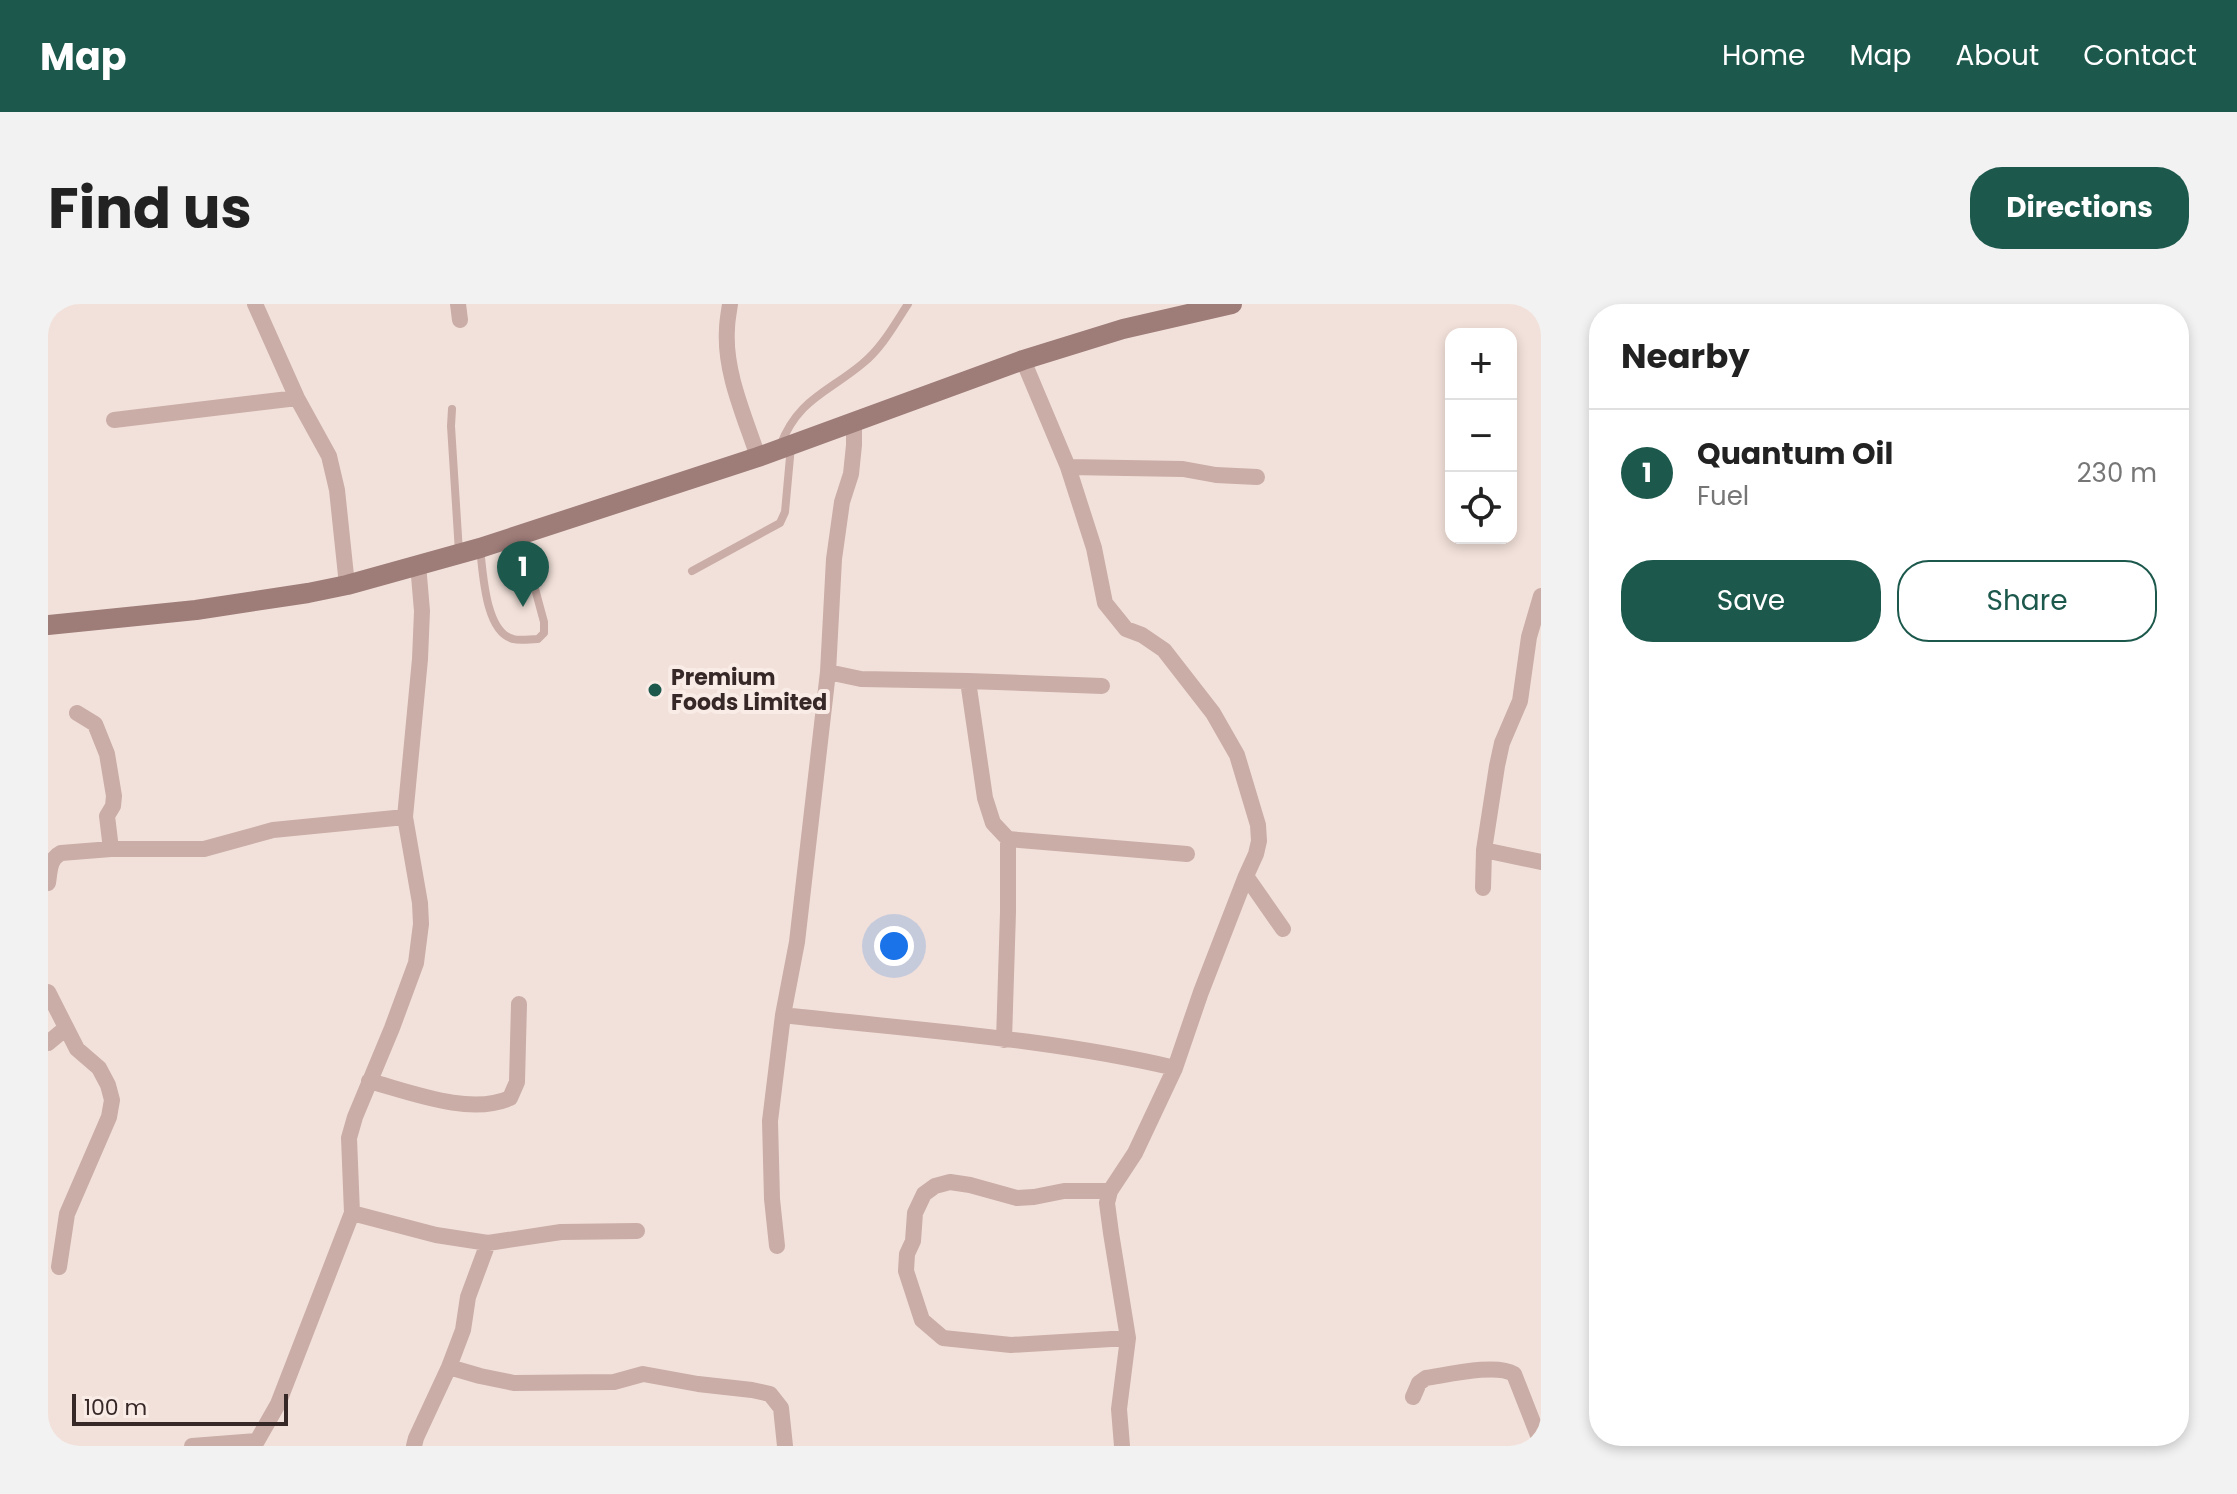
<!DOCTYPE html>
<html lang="en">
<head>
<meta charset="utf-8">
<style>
  body { margin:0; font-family:Poppins,sans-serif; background:#f2f2f2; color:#222 }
  .controls { position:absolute; right:24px; top:24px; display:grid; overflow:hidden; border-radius:16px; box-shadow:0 4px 12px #0003 }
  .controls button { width:72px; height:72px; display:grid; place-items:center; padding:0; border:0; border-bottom:2px solid #e0e0e0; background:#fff; color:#222; font:40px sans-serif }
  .scale { position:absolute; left:24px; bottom:20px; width:216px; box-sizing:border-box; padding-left:8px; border:4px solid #362827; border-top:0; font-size:22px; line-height:28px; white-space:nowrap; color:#362827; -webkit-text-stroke:6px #f9ece7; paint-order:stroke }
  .you { position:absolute; left:846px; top:642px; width:28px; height:28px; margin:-20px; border:6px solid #fff; border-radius:50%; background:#1a73e8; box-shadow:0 0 0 12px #1a73e833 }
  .badge { display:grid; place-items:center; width:52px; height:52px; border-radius:50%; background:#1c584c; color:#fff; font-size:26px; font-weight:700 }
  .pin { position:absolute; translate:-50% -66px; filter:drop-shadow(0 2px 4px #0008) }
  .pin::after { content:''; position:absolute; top:42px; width:28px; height:24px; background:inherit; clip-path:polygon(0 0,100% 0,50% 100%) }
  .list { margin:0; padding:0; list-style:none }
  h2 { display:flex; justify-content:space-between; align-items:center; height:104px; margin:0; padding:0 32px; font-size:34px }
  h2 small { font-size:26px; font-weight:400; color:#767676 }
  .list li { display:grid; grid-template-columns:52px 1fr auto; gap:24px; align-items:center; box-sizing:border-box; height:128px; padding:0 32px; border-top:2px solid #e0e0e0 }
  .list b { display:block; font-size:30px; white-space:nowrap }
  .list p { margin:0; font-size:26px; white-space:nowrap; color:#767676 }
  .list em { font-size:26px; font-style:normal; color:#767676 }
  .actions { display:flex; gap:16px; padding:24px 32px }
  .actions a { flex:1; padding:18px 0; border:2px solid #1c584c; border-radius:32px; text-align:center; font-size:28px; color:#1c584c }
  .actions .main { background:#1c584c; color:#fff }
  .icon { flex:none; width:44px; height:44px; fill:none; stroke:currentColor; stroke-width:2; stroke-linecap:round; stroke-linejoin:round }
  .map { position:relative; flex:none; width:1493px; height:1142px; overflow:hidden; border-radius:32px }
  header { display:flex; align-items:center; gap:48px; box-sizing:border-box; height:112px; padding:0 40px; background:#1c584c; color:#fff }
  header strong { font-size:38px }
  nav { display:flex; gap:44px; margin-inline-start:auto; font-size:28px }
  .intro { display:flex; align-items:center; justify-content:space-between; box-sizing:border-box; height:192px; padding:0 48px }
  h1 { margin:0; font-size:56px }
  .button { padding:20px 36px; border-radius:32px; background:#1c584c; color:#fff; font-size:28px; font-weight:700 }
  main { display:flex; gap:48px; padding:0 48px }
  aside { flex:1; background:#fff; border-radius:32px; box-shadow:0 4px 12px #0003 }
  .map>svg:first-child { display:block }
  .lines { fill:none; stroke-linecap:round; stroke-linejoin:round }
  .service { stroke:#caada6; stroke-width:8 }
  .minor { stroke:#caada6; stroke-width:16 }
  .secondary { stroke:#9e7c78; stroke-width:20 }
  .poi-dot { fill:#1c584c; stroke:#f9ece7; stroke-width:3 }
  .labels { text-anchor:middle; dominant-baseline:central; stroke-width:8; stroke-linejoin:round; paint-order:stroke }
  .poi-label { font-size:22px; font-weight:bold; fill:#362827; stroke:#f9ece7; text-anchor:start }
</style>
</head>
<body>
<header>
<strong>Map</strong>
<nav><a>Home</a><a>Map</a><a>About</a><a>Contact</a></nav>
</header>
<div class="intro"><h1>Find us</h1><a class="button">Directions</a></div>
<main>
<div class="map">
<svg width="1493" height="1142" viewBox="0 0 1493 1142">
  <rect width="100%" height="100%" fill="#f2e1da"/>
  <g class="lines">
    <!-- service -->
    <path class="service" d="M404 105 403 122 411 248
      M732 142C750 95 779 89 814 60 834 44 846 21 860 0
      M432 244C435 268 437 328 465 335 472 337 482 335 490 335L496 329V318L473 233
      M644 267 732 219 737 208 743 142"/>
    <!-- minor -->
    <path class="minor" d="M207 0 249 94 281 152 289 186 299 281
      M410 0 412 16
      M682 0C681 8 679 17 679 25 676 68 697 113 710 153
      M975 56 1020 163 1046 244 1057 299 1078 325 1094 331 1116 346 1165 409 1189 451 1210 521 1211 537 1208 550 1198 572 1153 688 1127 764 1087 849 1062 887 1059 899 1063 929 1080 1034 1071 1105 1074 1142
      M66 116 249 94
      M1020 163 1135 165 1168 171 1209 173
      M780 368 813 375 920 377 1054 382
      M920 377 937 494 945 519 960 535V608L956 736
      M29 409 47 420 59 450 66 492 65 502 59 512 63 545
      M960 535 1139 550
      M1436 546 1493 558
      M1198 572 1235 625
      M0 579C2 567 1 555 13 549L63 545H156L225 526 357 513
      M1435 584 1436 546 1449 462 1454 439 1472 397 1481 333 1493 292
      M0 688 29 745 51 764 60 781 64 796 61 813 19 910 11 963
      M735 711C866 726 999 734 1127 764
      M0 739 18 724
      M321 777C362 788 422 812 462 794L469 778 471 700
      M1062 887H1016L986 893 969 894 922 881 902 878 887 882 876 890 867 909 865 937 859 950 858 967 874 1016 895 1034 963 1041 1080 1034
      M304 909 388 931 440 939 513 928 589 927
      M729 942 724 895 722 817 735 711 749 638 780 368 786 255 794 198 803 170 806 141V118
      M401 1063 432 1072 466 1079 566 1078 595 1070 650 1080 704 1086 722 1090 733 1104 737 1142
      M1365 1093 1371 1079 1378 1074C1399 1071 1448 1059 1466 1070L1493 1139
      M144 1142 209 1137 230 1100 304 909 301 834 307 813 344 724 368 659 373 620 372 599 357 513 372 355 374 307 370 260
      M366 1142 368 1134 401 1063 415 1026 420 993 440 939"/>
    <!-- secondary -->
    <path class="secondary" d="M0 321 148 306 260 289 299 281 432 244 710 153 975 56 1075 25 1184 0"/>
  </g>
  <!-- markers -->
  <circle class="poi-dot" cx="607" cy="386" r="8"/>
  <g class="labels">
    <!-- poi labels -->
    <g class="poi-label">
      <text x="623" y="373">Premium<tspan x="623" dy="25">Foods Limited</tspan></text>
    </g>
  </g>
</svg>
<div class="controls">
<button>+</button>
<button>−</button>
<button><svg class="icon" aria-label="locate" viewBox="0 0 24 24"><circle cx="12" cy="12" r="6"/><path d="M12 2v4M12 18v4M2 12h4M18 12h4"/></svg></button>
</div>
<div class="scale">100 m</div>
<div class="you"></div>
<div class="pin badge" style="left:475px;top:303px">1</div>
</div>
<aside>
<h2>Nearby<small></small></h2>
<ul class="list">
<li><span class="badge">1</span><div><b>Quantum Oil</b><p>Fuel</p></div><em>230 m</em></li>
</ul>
<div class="actions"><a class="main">Save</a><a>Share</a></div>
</aside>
</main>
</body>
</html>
